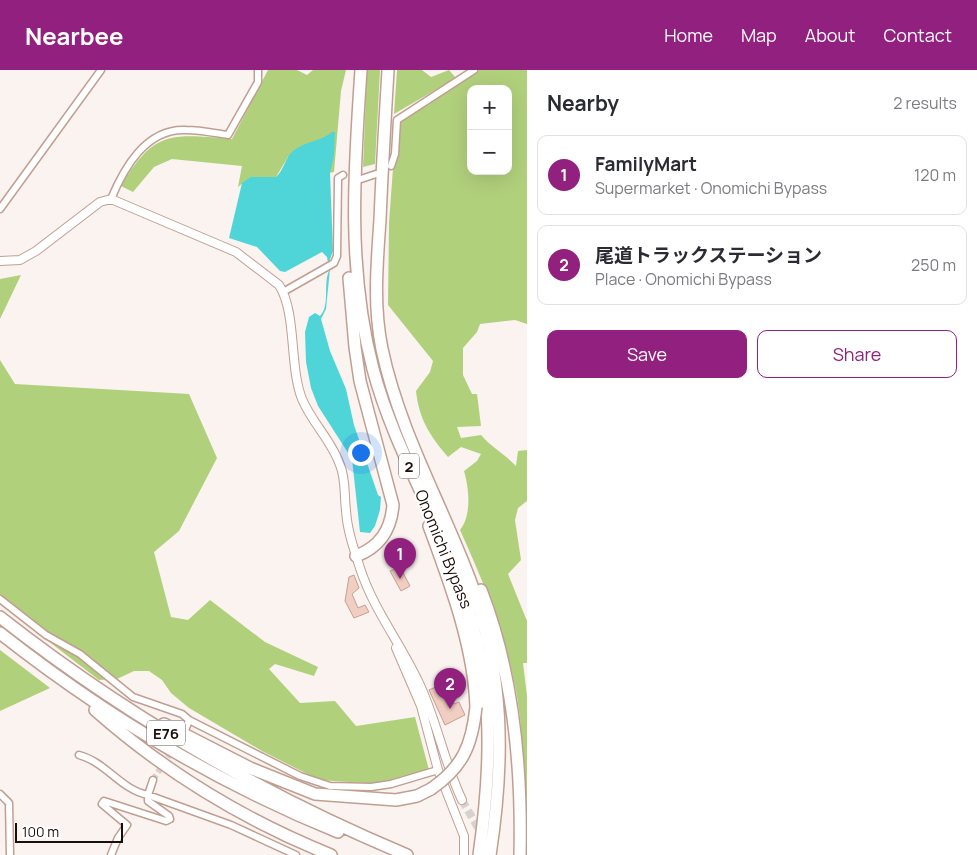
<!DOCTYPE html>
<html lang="en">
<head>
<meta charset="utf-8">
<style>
  body { margin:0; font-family:Manrope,"Noto Sans JP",sans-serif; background:#f7f7f7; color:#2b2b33 }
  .controls { position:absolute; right:15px; top:15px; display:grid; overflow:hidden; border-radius:10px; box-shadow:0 5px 20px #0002 }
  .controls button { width:45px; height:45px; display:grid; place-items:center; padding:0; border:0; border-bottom:1px solid #e1e1e2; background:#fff; color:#2b2b33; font:25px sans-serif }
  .scale { position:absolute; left:15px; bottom:12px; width:108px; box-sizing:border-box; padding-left:5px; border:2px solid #1b0f0b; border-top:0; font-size:14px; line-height:18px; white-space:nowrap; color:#1b0f0b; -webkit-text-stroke:4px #fff; paint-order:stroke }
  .you { position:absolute; left:360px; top:382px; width:18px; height:18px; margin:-12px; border:4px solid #fff; border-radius:50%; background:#1a73e8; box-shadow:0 0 0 8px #1a73e833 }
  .badge { display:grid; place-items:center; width:32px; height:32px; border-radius:50%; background:#92207f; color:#fff; font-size:16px; font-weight:700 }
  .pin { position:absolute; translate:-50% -41px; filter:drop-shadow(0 1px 2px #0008) }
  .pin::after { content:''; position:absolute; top:26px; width:18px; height:15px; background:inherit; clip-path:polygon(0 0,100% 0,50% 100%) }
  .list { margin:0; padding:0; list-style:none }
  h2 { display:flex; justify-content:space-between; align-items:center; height:65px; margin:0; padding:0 20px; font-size:21px }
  h2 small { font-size:16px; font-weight:400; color:#7c7c81 }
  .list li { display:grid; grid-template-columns:32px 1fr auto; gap:15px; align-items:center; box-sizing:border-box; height:80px; margin:0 10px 10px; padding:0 10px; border:1px solid #e1e1e2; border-radius:10px }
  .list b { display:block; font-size:19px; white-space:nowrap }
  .list p { margin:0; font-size:16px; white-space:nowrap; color:#7c7c81 }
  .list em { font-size:16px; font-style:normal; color:#7c7c81 }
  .actions { display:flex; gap:10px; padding:15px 20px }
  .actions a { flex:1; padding:11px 0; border:1px solid #92207f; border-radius:10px; text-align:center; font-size:18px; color:#92207f }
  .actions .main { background:#92207f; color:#fff }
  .map { position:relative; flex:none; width:527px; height:785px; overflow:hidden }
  header { display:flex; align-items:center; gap:30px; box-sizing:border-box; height:70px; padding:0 25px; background:#92207f; color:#fff }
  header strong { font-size:24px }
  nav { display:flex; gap:28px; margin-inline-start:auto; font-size:18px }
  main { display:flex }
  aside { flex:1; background:#fff }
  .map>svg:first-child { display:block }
  .forest { fill:#b1d07c; fill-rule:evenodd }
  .water { fill:#4fd5d7 }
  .building { fill:#f1cec1; stroke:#c2a194 }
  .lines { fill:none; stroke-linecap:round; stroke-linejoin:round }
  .minor-tunnel { stroke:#d9d1ce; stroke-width:6; stroke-dasharray:6 3; stroke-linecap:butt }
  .tertiary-tunnel { stroke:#d9d1ce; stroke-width:8; stroke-dasharray:8 4; stroke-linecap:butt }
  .minor-casing { stroke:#c09f92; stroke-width:9 }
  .tertiary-casing { stroke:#c09f92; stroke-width:10 }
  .motorway-casing { stroke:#c09f92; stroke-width:14 }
  .minor { stroke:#fff; stroke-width:6 }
  .tertiary { stroke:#fff; stroke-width:8 }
  .motorway { stroke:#fff; stroke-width:11 }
  .motorway-bridge-casing { stroke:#c09f92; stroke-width:14; stroke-linecap:butt }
  .motorway-bridge { stroke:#fff; stroke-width:11 }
  .labels { text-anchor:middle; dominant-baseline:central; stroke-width:4; stroke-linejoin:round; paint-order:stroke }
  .shield { fill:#fff; stroke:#5f5754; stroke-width:1 }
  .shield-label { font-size:15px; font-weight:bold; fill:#1b0f0b }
  .street-label { font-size:16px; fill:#1b0f0b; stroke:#fff }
</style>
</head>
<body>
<header>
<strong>Nearbee</strong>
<nav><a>Home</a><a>Map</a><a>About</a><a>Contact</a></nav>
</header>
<main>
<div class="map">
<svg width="527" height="785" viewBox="0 0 527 785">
  <rect width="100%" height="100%" fill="#faf3f0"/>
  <!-- forest -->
  <path class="forest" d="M268 0H297L307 5 313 0H346L341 21 334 102 329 103 288 87 276 107H250L238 117 242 96 172 89 154 97 133 122 121 116C154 60 171 64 232 69Z
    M367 0H380L375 94 363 97Z
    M397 0H422L431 7 449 0 456 8 394 44Z
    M476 0H527V254L515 250 480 254 477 262 463 278V305L472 324H477L481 356 457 357 461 368 481 365C491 377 505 384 516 396L518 381 527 380V431L518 438 515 450 521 490 508 504 527 551V593H523L527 626V777C524 727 525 669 516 621 505 564 484 513 460 460 472 445 469 418 464 401L477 391 481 384 461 377 448 387C430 366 419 349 416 321L430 302 433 291 388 235 389 153 393 98 400 50 461 13ZM471 19H508V101H471Z
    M21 205 0 249V209Z
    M0 290 15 314 189 324 217 388 179 461 154 482 171 547 188 550 210 530 265 572 318 597 314 606 275 594 269 599 300 633 335 631 356 656 415 647 429 700 380 714 319 710 262 681 189 638 171 623 162 610 149 601H134L117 609 99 610 0 534Z
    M0 580 50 618 0 641Z"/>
  <!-- water -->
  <path class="water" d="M332 62H335L334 85 330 103 333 181 329 192 328 193 327 187 322 182 285 202 280 201 257 177 229 168 242 113 250 107H276C284 100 285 88 293 81 305 71 320 72 332 62Z
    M330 199 326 239 321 249 330 281 346 319 354 355 378 425 381 427 380 440 375 456 370 463 360 462 352 389 318 336 311 318 306 292 305 262 309 247 315 243 320 246C331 235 322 212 330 199Z"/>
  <!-- building -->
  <path class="building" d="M400 497 410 516 401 521 390 501Z
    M354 505 359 518 352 524 358 538 365 535 369 542 354 548 345 531 349 507Z
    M438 616 441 623 447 620 454 634 459 632 465 645 445 655 429 620Z"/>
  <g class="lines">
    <!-- minor-tunnel -->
    <path class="minor-tunnel" d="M153 710 180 668"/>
    <!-- tertiary-tunnel -->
    <path class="tertiary-tunnel" d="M462 730 481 763"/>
    <!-- minor casing -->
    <g class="minor-casing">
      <path id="minor" d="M391 96 395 84 397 50 474 0
        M361 109 376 104
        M111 129C124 98 146 58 186 60 200 60 214 63 228 65L258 12V0
        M0 139 101 0
        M283 222 334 193 337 186 338 108 343 105
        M0 529 46 565 80 584 133 627 182 644 189 650
        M186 658 189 650 300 706 330 716 371 717 391 714 438 700
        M79 685C106 692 121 720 148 725V731L169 746 170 749 166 751 104 731 102 734 127 755 118 768 111 785
        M153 710 148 725 231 755 296 785
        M0 724 9 733 10 785"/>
    </g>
    <!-- tertiary casing -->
    <g class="tertiary-casing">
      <path id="tertiary" d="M0 191 20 190 36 181 100 132 111 129 236 182 279 215C297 243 289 296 302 329 312 353 332 371 340 395 346 409 344 425 346 440 347 460 354 479 360 498 373 539 401 574 419 613 437 651 444 692 462 730
        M396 578 421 636 438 700 464 766V785"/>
    </g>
    <!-- motorway casing -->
    <g class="motorway-casing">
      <path id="motorway" d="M361 0C354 101 347 200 373 299 389 360 420 417 445 475 492 586 496 667 479 785
        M388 0C385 50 382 100 380 150 377 193 373 236 382 279 399 360 441 433 470 510 504 602 505 688 490 785
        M349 208 355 277 360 311 393 435C391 460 380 477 356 486
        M429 456C450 513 474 576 476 637
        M481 520C513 602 522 697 520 785
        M0 547C125 645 261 724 407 785
        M0 563C104 645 215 712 338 762
        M95 640C165 702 244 750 331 785
        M164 654 250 698 315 724 396 730 417 726 431 719"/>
    </g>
    <!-- minor -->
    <use href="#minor" class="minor"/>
    <!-- tertiary -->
    <use href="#tertiary" class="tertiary"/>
    <!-- motorway -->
    <use href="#motorway" class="motorway"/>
    <!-- motorway-bridge casing -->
    <g class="motorway-bridge-casing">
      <path id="motorway-bridge" d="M431 719C463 697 472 675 476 637"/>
    </g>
    <!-- motorway-bridge -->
    <use href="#motorway-bridge" class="motorway-bridge"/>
  </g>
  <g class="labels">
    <!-- shield labels -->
    <g class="shield">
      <rect x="399" y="383.5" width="20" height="25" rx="4"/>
      <rect x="147" y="650.5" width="38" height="25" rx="4"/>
    </g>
    <g class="shield-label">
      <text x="409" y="396">2</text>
      <text x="166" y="663">E76</text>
    </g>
    <!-- street labels -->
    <g class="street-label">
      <text transform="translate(444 479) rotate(68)">Onomichi Bypass</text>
    </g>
  </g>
</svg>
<div class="controls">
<button>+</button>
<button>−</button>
</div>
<div class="scale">100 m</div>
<div class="you"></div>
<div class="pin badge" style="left:400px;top:509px">1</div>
<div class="pin badge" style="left:450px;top:639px">2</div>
</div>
<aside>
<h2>Nearby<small>2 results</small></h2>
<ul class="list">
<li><span class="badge">1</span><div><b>FamilyMart</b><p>Supermarket · Onomichi Bypass</p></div><em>120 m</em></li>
<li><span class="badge">2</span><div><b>尾道トラックステーション</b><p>Place · Onomichi Bypass</p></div><em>250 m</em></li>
</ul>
<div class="actions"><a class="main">Save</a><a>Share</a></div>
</aside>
</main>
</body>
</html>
